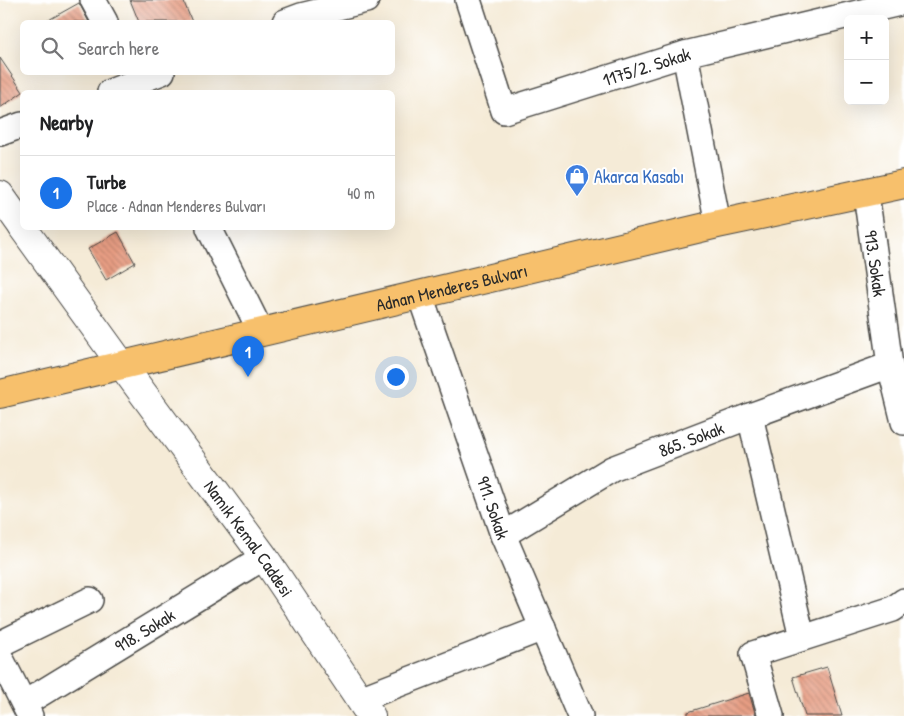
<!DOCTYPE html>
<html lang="en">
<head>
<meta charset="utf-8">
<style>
  body { margin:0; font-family:"Patrick Hand",sans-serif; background:#f2f2f2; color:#202124 }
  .controls { position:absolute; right:15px; top:15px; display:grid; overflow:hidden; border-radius:8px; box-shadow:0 5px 20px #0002 }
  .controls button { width:45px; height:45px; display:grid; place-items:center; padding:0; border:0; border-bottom:1px solid #e0e0e0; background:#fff; color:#202124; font:25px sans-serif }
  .you { position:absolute; left:395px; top:376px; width:18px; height:18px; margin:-12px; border:4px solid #fff; border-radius:50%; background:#1a73e8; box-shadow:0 0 0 8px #1a73e833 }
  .badge { display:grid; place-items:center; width:32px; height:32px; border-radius:50%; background:#1a73e8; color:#fff; font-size:16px; font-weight:700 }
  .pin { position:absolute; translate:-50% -41px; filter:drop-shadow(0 1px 2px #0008) }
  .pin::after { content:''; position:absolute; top:26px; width:18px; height:15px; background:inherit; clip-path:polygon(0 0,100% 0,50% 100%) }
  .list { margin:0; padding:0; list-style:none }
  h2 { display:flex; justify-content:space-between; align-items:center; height:65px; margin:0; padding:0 20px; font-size:21px }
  h2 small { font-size:16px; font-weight:400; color:#757577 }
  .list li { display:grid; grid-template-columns:32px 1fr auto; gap:15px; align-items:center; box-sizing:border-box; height:75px; padding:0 20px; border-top:1px solid #e0e0e0 }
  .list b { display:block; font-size:19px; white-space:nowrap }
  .list p { margin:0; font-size:16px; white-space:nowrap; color:#757577 }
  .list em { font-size:16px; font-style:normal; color:#757577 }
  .icon { flex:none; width:28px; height:28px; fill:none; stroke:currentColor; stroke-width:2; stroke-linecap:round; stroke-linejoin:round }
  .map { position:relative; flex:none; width:904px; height:716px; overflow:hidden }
  .search { position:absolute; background:#fff; box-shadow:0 5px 20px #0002; left:20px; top:20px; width:375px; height:55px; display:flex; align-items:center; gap:12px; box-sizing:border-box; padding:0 18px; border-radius:8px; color:#757577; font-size:19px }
  .panel { position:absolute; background:#fff; box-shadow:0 5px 20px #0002; left:20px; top:90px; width:375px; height:140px; border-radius:8px }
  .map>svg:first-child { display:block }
  .building { fill:url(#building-back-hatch) }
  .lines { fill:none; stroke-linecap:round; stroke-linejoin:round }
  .minor-casing { stroke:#494845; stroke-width:28 }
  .tertiary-casing { stroke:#494845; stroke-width:30 }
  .primary-casing { stroke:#494845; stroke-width:30 }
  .minor { stroke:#fff; stroke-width:25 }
  .tertiary { stroke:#fff; stroke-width:28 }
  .primary { stroke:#f7c06c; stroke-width:28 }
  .labels { text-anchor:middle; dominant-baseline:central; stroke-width:4; stroke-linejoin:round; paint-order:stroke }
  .street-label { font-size:18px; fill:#2b2b2b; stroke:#fff }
  .shop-label { font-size:18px; fill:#366cbe; stroke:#fff; text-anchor:start }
</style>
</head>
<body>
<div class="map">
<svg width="904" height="716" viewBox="0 0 904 716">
  <defs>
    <pattern id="building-back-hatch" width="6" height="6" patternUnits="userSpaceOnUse" patternTransform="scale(1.25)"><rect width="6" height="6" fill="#e79d83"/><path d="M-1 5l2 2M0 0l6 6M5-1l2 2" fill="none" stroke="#bb806b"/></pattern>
  </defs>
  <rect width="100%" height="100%" fill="#fff"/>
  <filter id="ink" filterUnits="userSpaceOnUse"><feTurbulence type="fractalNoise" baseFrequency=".02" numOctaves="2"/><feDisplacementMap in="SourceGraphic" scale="10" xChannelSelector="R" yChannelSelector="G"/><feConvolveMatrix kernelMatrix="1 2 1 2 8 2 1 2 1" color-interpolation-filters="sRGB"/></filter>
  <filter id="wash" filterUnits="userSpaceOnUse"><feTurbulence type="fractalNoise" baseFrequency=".0096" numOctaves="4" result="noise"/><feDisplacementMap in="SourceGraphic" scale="20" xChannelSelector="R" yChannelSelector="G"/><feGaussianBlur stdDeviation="1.12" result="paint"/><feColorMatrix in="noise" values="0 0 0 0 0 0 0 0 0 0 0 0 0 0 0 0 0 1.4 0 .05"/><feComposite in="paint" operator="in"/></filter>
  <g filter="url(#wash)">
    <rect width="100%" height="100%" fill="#f5ebd7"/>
    <g id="blocks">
      <!-- building -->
      <path class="building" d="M130 0H183L192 22H139Z
        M79 3 89 22H45Z
        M0 58 23 92 0 108Z
        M118 232 135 263 106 280 88 249Z
        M827 667 842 716H805L793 677Z
        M749 693 756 716H688V712Z"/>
    </g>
  </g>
  <g filter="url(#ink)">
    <use href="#blocks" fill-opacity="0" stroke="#494845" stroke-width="1"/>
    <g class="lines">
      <!-- minor casing -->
      <g class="minor-casing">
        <g id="minor">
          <path d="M93 0 105 22"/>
          <path id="s1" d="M468 0 504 111 685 54 904 2"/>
          <path d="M285 22 301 16 366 0"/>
          <path d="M685 54 718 224"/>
          <path d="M110 92 162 72"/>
          <path d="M0 133 22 125"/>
          <path id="s2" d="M866 194 890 365 904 422"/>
          <path d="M209 228 261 332"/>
          <path id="s3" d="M420 295 503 535 580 716"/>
          <path d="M750 416 802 637"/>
          <path id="s4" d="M503 535 612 469 750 416 890 365"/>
          <path d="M0 644 90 600"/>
          <path d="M0 657 30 716"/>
          <path d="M360 699 543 628"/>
          <path id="s5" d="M25 703 264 557"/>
          <path d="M771 716 753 654 893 609 904 601"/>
        </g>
      </g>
      <!-- tertiary casing -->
      <g class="tertiary-casing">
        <g id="tertiary">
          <path d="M0 195 22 226"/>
          <path id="s6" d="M23 228 122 365 264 557 371 716"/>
        </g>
      </g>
      <!-- primary casing -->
      <g class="primary-casing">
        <g id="primary">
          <path id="s7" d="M0 394 718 224 904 184"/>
        </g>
      </g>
      <!-- minor -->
      <use href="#minor" class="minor"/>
      <!-- tertiary -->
      <use href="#tertiary" class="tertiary"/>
      <!-- primary -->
      <use href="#primary" class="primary"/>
    </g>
  </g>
  <!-- icons -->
  <defs>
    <g id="shop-pin" transform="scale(1.25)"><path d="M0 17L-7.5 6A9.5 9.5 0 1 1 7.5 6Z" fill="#3f7fe0" stroke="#fff"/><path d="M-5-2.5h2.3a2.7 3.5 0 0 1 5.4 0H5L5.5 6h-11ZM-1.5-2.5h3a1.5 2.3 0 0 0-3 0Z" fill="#fff"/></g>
  </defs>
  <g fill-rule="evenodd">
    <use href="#shop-pin" x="577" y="176"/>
  </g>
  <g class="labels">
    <!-- street labels -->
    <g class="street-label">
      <text stroke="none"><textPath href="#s1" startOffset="266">1175/2. Sokak</textPath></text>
      <text stroke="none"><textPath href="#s2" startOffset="70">913. Sokak</textPath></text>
      <text stroke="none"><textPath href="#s7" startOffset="464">Adnan Menderes Bulvarı</textPath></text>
      <text stroke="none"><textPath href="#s4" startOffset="212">865. Sokak</textPath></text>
      <text stroke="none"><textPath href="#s3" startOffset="225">911. Sokak</textPath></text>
      <text stroke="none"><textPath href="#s6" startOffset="384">Namık Kemal Caddesi</textPath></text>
      <text stroke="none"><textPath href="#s5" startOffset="140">918. Sokak</textPath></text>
    </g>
    <!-- shop labels -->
    <g class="shop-label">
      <text x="594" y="176">Akarca Kasabı</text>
    </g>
  </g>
</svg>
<div class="controls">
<button>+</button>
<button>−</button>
</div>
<div class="you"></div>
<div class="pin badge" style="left:248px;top:377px">1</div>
<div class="search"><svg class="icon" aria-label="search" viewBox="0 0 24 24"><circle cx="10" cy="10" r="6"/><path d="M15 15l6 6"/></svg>Search here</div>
<section class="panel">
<h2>Nearby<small></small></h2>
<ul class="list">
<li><span class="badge">1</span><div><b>Turbe</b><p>Place · Adnan Menderes Bulvarı</p></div><em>40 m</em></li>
</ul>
</section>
</div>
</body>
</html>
